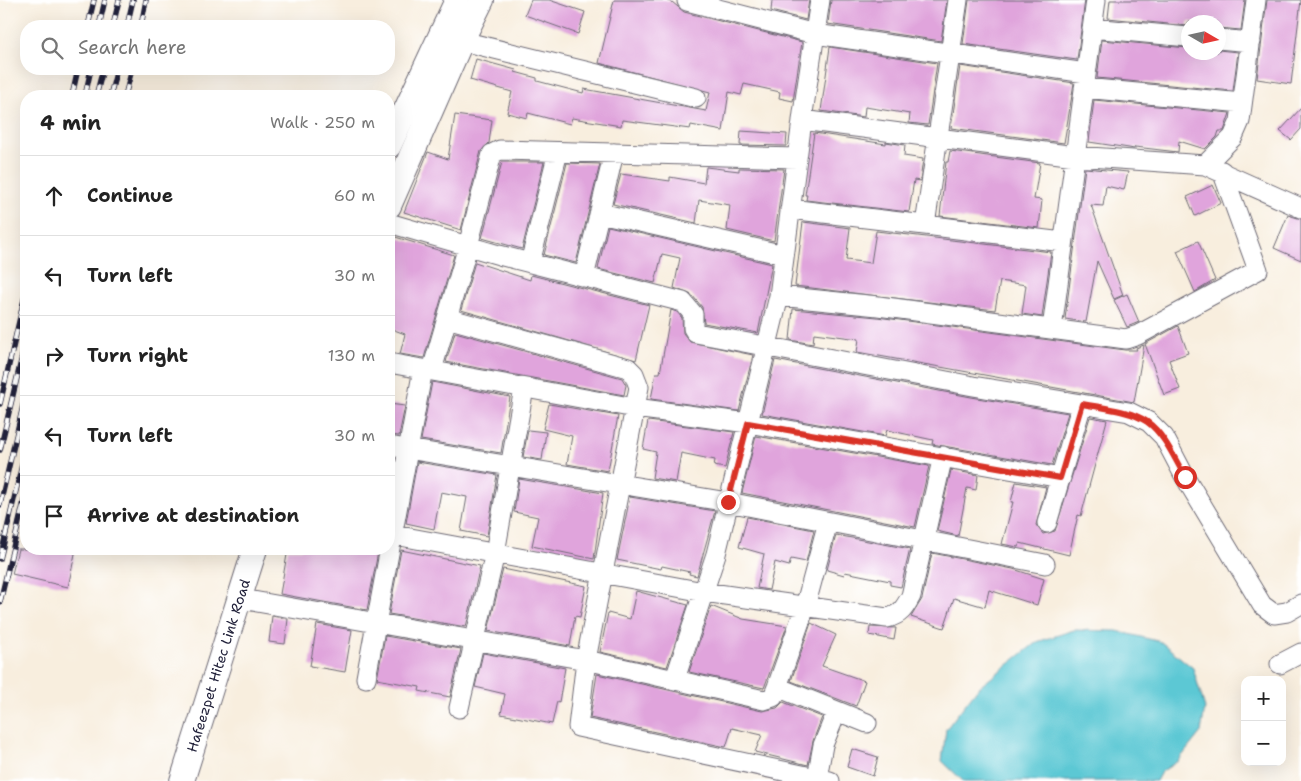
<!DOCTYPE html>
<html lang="en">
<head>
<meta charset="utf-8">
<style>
  body { margin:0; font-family:"Shantell Sans",sans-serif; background:#f6f6f6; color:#222 }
  .controls { position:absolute; right:15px; bottom:15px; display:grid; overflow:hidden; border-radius:10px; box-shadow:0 5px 20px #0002 }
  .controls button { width:45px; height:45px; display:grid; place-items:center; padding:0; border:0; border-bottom:1px solid #e0e0e0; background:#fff; color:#222; font:25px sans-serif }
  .compass { position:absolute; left:1181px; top:15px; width:45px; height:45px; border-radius:50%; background:#fff; box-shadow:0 5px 20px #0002; rotate:99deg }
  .stop { position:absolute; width:15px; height:15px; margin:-11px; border:4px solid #d93025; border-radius:50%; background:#fff }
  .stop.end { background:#d93025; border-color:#fff; box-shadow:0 1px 5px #0008 }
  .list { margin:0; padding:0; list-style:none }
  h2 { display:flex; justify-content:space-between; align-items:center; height:65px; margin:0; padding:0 20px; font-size:21px }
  h2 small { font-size:16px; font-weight:400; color:#767676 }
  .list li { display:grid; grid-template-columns:32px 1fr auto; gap:15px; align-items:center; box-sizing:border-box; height:80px; padding:0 20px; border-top:1px solid #e0e0e0 }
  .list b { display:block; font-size:19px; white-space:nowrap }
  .list em { font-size:16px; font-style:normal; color:#767676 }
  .icon { flex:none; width:28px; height:28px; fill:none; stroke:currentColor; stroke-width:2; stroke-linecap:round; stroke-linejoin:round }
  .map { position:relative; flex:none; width:1301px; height:781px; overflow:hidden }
  .search { position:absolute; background:#fff; box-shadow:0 5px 20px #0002; left:20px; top:20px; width:375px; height:55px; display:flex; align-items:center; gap:12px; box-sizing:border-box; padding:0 18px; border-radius:20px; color:#767676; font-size:19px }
  .panel { position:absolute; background:#fff; box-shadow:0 5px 20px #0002; left:20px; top:90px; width:375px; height:465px; border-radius:20px }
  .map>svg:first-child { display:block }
  .water { fill:#5cc8d4; stroke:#3f7588 }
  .building { fill:#e0a4dc }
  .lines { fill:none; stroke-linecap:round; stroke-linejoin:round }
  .minor-casing { stroke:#6d6974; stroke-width:21 }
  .major-casing { stroke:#6d6974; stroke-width:26 }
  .minor { stroke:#fff; stroke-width:19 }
  .major { stroke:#fff; stroke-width:24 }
  .rail-casing { stroke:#22223b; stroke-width:5.5 }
  .rail { stroke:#fff; stroke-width:4; stroke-dasharray:11; stroke-linecap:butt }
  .route { stroke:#d93025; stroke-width:6 }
  .labels { text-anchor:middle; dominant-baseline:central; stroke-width:5; stroke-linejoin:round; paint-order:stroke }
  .street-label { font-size:14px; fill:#22223b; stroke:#fff }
</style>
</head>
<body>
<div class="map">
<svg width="1301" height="781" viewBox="0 0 1301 781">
  <rect width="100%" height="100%" fill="#fff"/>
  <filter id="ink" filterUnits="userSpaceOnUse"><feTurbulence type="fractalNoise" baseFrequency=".02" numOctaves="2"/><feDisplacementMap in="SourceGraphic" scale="10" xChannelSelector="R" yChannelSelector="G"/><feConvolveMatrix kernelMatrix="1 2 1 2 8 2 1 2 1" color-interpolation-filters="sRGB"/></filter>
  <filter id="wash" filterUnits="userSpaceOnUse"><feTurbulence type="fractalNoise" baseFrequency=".0096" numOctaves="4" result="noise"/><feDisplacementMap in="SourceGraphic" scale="20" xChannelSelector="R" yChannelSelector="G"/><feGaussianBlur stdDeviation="1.12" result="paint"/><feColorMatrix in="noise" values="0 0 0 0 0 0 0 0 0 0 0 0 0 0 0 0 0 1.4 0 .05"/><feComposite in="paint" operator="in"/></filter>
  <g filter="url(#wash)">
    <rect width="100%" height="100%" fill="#f8eede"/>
    <!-- water -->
    <path class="water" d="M1074 630 1117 631 1161 642 1193 668 1205 708 1201 732 1178 761 1161 772 1156 781H963L942 761 946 729 978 688 1037 642Z"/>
    <g id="blocks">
      <!-- building -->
      <path class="building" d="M531 0H549L585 12 578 34 525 15Z
        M614 0H665L672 2 684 12 802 42 793 101 779 98 780 92 744 84 741 95 729 92 723 131 691 125 690 129 622 120 621 126 572 118 570 124 528 113 527 118 507 113 512 92 470 80 476 59 516 70 515 72 537 78V81L583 93 584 89 706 111 710 92 599 63Z
        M772 0H809L806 20 771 11Z
        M831 0H947L941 41 828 24Z
        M969 0H1085L1077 60 963 44Z
        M1110 0H1245L1241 30 1218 28V22H1188V26L1108 18Z
        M1267 0H1301L1291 84 1257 79Z
        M1102 40 1188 48V52H1218V50L1238 52 1233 91 1097 78Z
        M830 47 937 63 928 125 909 123 910 114 865 107 864 117 821 111Z
        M960 66 1074 83 1064 143 951 128Z
        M1094 100 1230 113 1224 131H1219L1217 137 1205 149 1179 141 1178 152 1135 147 1134 149 1129 148 1089 142Z
        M1301 108V129L1291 140 1280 131Z
        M455 115 492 120 489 143 481 151 461 230 404 212 428 152 448 159Z
        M741 131 787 134 786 146 740 145Z
        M814 133 886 144V142L905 145 904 156 923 159 920 181 914 180 909 212 806 200 807 195H805Z
        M950 151 1040 163 1034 199 1042 200 1039 228 940 216 946 162H948Z
        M502 162H544L522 249 482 238Z
        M567 163 600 164 576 263 544 255Z
        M706 167 739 171V168L784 169 774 241 727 230 730 205 699 200 696 223 613 204 621 174 670 181V177L704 183Z
        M1085 168 1128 172 1124 190 1106 186 1103 206 1091 205 1123 295 1114 299 1097 261 1086 322 1065 319Z
        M1213 185 1221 203 1195 216 1187 197Z
        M1288 215 1301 219V260L1274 248Z
        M803 222 850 228 846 260 871 263 876 231 1051 252 1042 317 1022 314 1026 285 1000 281 995 310 795 286Z
        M608 226 772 264 758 333 704 323 702 307 692 295 674 288 680 258 662 254 655 283 598 269Z
        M392 236 454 255 424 358 400 354 405 334 389 328V247Z
        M1198 241 1215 280 1195 292 1177 251Z
        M475 262 530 280 531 275 649 305 636 360 461 310Z
        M1127 294 1139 322 1127 327 1114 300Z
        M793 309 877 317 1125 350H1137L1136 348 1144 345 1134 402 857 352 859 339 814 333 813 344 790 340Z
        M671 310 677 312 682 318 683 333 690 342 753 355 739 411 651 399 656 373H660Z
        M1178 326 1188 353 1169 360 1180 389 1164 395 1145 344Z
        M455 332 622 378 626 385 624 395 446 362Z
        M775 360 971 397 1068 413 1052 465 932 444 933 440 887 430 885 436 762 414Z
        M432 382 510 397 501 453 421 440Z
        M389 404 405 406 399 436 389 435Z
        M549 404 618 416 608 471 567 464 572 436 543 429Z
        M1090 417 1107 420 1081 516 1078 515 1069 555 1020 543 1018 547 1002 544 1013 502H1011L1016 482 1046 487 1036 525 1043 534 1055 531Z
        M648 421 734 432 725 468 714 466 715 460 681 453 676 482 652 478 656 452 643 449Z
        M528 430 546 432 542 460 523 457Z
        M756 436 929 466 915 527 742 493Z
        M389 457 395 458 389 493Z
        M417 462 497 475 487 536 461 531 467 497 441 492 434 529 406 523Z
        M951 470 978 475 976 490 967 488 958 536 937 531Z
        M519 479 603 493 594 559 532 546 538 517 514 512Z
        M630 497 715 511 697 576 689 574 690 572 662 566 661 569 617 560Z
        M747 517 814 530 806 562 791 559 789 566 775 562 769 590 757 588 764 554 739 547Z
        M836 535 910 549 901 587 890 585V581L845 572 844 575 827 570Z
        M18 549H76L68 587 12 574Z
        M288 549H358L378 552 367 610 280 594Z
        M401 550 480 566 466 627 389 614Z
        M932 553 1013 569 1044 579 1037 605 989 590 985 607 954 598 944 628 911 617 922 599Z
        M503 569 586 586 580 617 575 616 570 646 488 631Z
        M636 591 688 605 667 667 600 652 608 613 630 619Z
        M711 606 743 619 787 626 764 688 689 672Z
        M272 616 288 619 285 644 269 642Z
        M811 623 836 635 822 666 865 681 856 706 791 681Z
        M317 624 352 630 345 672 310 666Z
        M870 627 896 628 894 640 869 635Z
        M385 636 461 649 450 697 419 691 420 687 377 679Z
        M483 653 565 668 559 702 557 701 552 724 501 714 505 694 475 687Z
        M597 674 762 711 777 708 783 702 822 717 813 741 808 765 755 752 762 735 732 728 726 747 590 718Z
        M852 749 878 757 873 776 847 767Z"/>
    </g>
  </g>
  <g filter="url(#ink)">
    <use href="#blocks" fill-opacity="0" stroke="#6d6974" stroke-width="1"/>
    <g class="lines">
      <!-- minor casing -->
      <g class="minor-casing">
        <path id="minor" d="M687 1 815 34 1086 73
          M1092 28 1188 37
          M1218 39 1251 42
          M461 42 462 41 696 98
          M1084 88 1242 103
          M802 120 1075 156 1205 165 1301 208
          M1205 165 1233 137 1240 121 1256 0
          M790 209 925 225 958 0
          M600 213 784 255
          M389 223 499 255 683 302 693 314V328L696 333 973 386 1129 412 1149 422 1164 437 1185 477 1262 605 1274 614 1287 612 1301 604
          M925 225 1063 242
          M530 263 558 152
          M584 277 614 153
          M779 296 878 306 1126 339 1138 335 1258 270 1222 171
          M447 318 628 368 634 374 639 387 586 660 578 727 830 781
          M1052 329 1096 0
          M389 363 635 408 748 423 1061 478
          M432 370 468 246 492 154 500 150 797 158
          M389 446 728 502 1045 564
          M1047 523 1082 404
          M389 534 704 592 887 618C901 615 905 607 911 596L943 456
          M241 599 586 660 764 700 773 697 777 687 805 607 828 522
          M1280 664 1301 653
          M366 678 423 369
          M675 679 716 554 779 296 803 113 820 0
          M777 687 867 723
          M459 708 495 553 524 388
          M817 778 823 745 837 711"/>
      </g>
      <!-- major casing -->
      <g class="major-casing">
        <g id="major">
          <path d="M389 146 457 0"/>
          <path d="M389 206 461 42 482 0"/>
          <path id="s1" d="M182 781 255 549"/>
        </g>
      </g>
      <!-- minor -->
      <use href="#minor" class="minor"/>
      <!-- major -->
      <use href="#major" class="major"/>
      <!-- rail casing -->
      <g class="rail-casing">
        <path id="rail" d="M88 26 94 0
          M99 26 105 0
          M113 26 119 0
          M127 26 133 0
          M141 26 146 0
          M72 96 78 69
          M85 96 91 69
          M96 96 103 69
          M110 96 117 69
          M125 96 132 69
          M0 404 26 291
          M0 450 26 340
          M0 505 26 393
          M0 559 26 448
          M0 602 26 493"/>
      </g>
      <!-- rail -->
      <use href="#rail" class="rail"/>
    </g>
  </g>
  <g class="lines" filter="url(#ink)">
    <!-- route -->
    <path class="route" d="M728 502 748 423 1060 478 1082 404C1150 415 1153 416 1185 477"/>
  </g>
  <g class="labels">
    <!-- street labels -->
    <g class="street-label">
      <text stroke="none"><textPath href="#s1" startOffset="121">Hafeezpet Hitec Link Road</textPath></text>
    </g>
  </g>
</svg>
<div class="controls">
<button>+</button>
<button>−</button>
</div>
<svg class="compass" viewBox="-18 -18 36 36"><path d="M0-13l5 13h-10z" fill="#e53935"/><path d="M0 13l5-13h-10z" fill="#767676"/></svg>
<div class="stop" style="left:1185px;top:477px"></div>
<div class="stop end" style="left:728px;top:502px"></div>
<div class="search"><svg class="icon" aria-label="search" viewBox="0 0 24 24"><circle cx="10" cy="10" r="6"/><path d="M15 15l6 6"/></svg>Search here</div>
<section class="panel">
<h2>4 min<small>Walk · 250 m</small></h2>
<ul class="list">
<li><svg class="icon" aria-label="ahead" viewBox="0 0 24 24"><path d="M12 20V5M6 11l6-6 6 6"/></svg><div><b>Continue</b></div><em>60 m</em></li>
<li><svg class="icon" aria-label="left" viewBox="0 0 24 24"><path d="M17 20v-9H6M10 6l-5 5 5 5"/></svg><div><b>Turn left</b></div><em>30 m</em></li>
<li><svg class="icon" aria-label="right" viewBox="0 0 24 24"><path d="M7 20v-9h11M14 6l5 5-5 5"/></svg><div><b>Turn right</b></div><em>130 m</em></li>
<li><svg class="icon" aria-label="left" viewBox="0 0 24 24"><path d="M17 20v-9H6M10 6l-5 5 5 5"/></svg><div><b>Turn left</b></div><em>30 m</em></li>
<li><svg class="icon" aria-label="arrive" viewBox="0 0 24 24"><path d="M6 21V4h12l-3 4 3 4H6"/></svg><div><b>Arrive at destination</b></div></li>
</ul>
</section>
</div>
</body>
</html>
